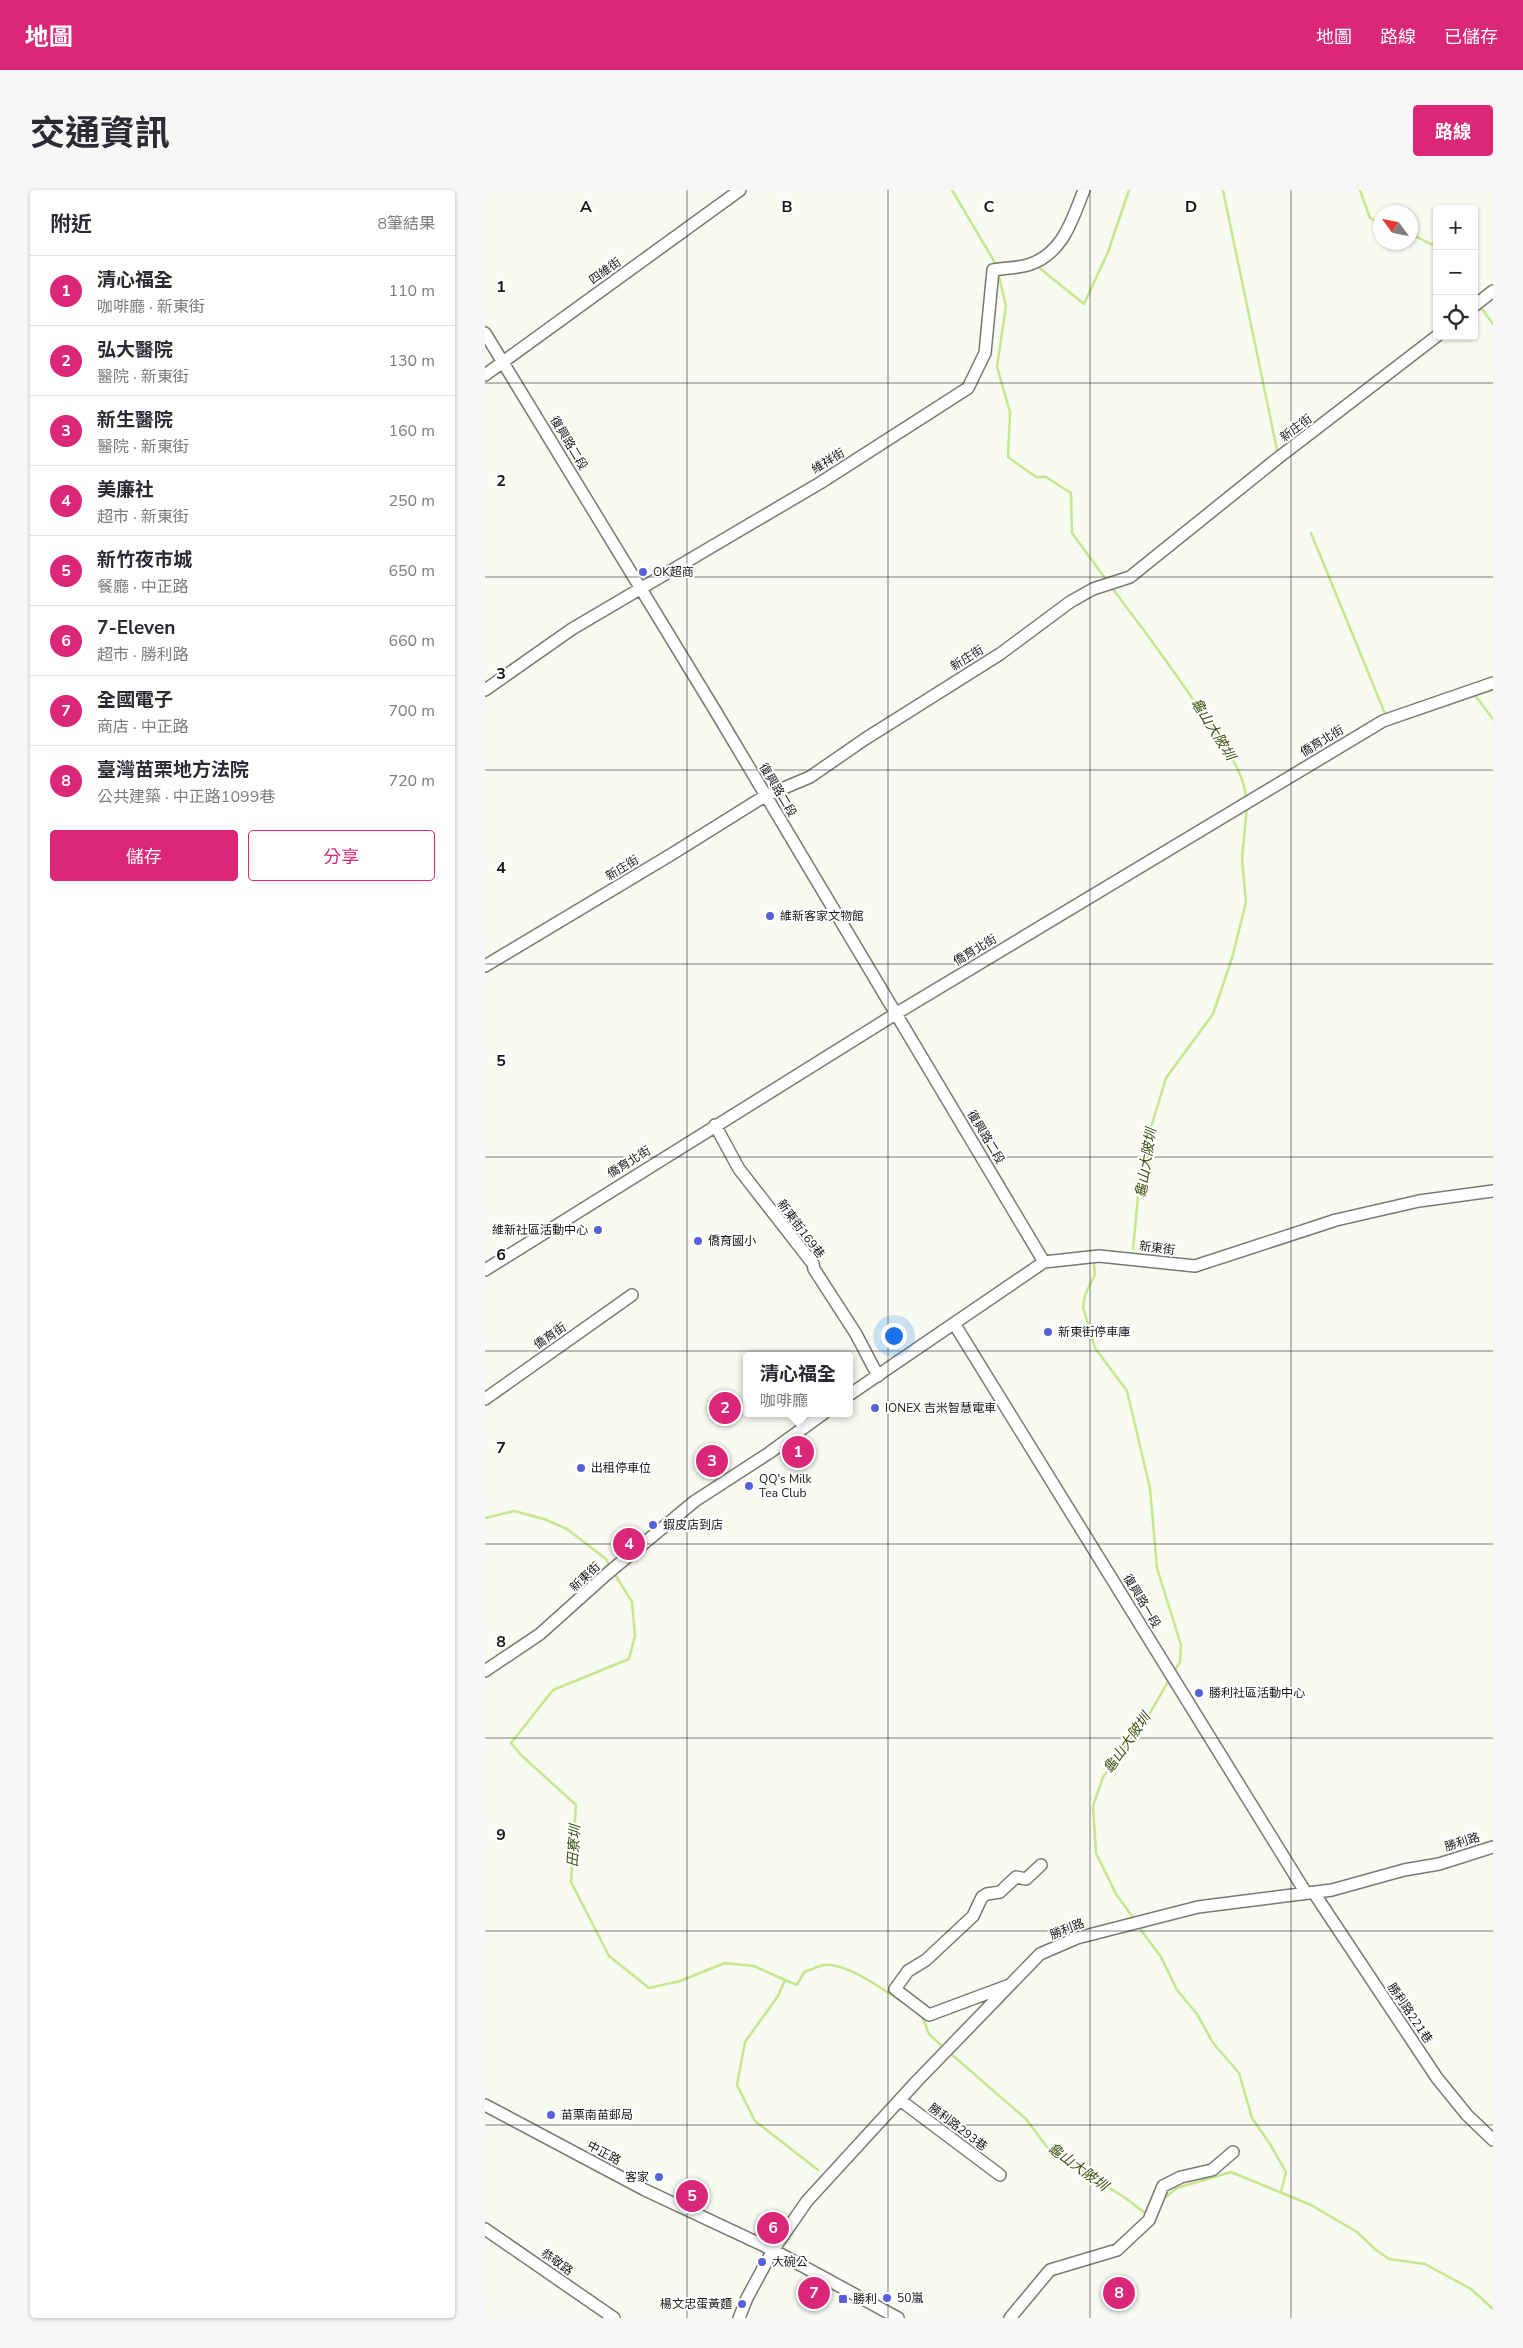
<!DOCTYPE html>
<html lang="zh-TW">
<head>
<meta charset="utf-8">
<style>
  body { margin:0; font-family:"Nunito Sans","Noto Sans TC",sans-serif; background:#f7f7f7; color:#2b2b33 }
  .controls { position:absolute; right:15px; top:15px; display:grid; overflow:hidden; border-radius:5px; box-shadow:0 1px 4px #0004 }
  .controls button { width:45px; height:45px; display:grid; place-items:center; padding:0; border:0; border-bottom:1px solid #e1e1e2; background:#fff; color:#2b2b33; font:25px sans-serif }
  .compass { position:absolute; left:888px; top:15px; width:45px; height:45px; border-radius:50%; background:#fff; box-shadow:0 1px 4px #0004; rotate:303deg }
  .you { position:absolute; left:408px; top:1145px; width:18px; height:18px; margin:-12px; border:4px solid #fff; border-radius:50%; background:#1a73e8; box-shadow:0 0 0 8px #1a73e833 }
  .badge { display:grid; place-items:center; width:32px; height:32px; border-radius:50%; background:#db2777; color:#fff; font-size:16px; font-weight:700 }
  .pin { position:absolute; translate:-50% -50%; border:2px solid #fff; box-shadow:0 1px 5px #0006 }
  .popup { position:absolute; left:258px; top:1162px; width:110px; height:65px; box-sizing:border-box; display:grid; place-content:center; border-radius:5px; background:#fff; filter:drop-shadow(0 1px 4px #0005); font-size:16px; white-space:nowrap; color:#7c7c81 }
  .popup b { font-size:19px; color:#2b2b33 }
  .popup::after { content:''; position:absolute; left:50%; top:100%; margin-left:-10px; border:10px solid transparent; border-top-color:#fff }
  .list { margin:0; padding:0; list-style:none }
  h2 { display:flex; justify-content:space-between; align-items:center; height:65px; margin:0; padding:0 20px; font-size:21px }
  h2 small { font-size:16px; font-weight:400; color:#7c7c81 }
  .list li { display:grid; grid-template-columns:32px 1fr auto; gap:15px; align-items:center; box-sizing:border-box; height:70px; padding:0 20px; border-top:1px solid #e1e1e2 }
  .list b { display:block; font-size:19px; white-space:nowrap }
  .list p { margin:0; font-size:16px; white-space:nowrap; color:#7c7c81 }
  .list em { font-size:16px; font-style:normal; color:#7c7c81 }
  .actions { display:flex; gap:10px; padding:15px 20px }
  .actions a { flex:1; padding:11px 0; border:1px solid #db2777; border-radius:5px; text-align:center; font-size:18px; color:#db2777 }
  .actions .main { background:#db2777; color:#fff }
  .icon { flex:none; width:28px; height:28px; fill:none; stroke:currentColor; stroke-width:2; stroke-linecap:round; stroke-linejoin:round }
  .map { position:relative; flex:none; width:1008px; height:2128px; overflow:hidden; border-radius:5px }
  header { display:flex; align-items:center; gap:30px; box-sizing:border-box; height:70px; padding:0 25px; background:#db2777; color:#fff }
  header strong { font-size:24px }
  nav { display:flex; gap:28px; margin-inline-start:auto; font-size:18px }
  .intro { display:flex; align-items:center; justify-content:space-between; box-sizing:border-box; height:120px; padding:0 30px }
  h1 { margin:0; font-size:35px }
  .button { padding:12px 22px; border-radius:5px; background:#db2777; color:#fff; font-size:18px; font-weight:700 }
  main { display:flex; gap:30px; padding:0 30px }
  aside { flex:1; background:#fff; border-radius:5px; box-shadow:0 1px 4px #0004 }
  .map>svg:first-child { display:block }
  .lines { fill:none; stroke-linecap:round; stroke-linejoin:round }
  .stream { stroke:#c6e78e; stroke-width:2.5 }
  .minor-casing { stroke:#787b73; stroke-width:14 }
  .minor { stroke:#fff; stroke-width:11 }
  .grid { fill:none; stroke:#171815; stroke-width:1; stroke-opacity:0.55 }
  .poi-dot { fill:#5660d7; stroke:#fff; stroke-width:2 }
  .labels { text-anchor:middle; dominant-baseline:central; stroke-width:4; stroke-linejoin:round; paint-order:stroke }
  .street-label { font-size:12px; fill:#171815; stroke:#fff }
  .poi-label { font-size:12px; fill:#171815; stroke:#fff; text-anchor:start }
  .water-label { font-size:14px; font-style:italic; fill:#3c4f0f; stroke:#fff }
  .grid-label { font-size:16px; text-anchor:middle; font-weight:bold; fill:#171815; stroke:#fff; stroke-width:4; stroke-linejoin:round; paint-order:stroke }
</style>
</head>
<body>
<header>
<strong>地圖</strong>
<nav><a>地圖</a><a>路線</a><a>已儲存</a></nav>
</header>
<div class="intro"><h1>交通資訊</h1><a class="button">路線</a></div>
<main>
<aside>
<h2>附近<small>8筆結果</small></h2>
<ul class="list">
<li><span class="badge">1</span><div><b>清心福全</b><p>咖啡廳 · 新東街</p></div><em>110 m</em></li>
<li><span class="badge">2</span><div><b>弘大醫院</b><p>醫院 · 新東街</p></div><em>130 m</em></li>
<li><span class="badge">3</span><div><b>新生醫院</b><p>醫院 · 新東街</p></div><em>160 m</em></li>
<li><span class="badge">4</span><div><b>美廉社</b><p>超市 · 新東街</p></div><em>250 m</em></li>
<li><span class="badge">5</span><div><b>新竹夜市城</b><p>餐廳 · 中正路</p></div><em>650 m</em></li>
<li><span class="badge">6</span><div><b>7-Eleven</b><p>超市 · 勝利路</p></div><em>660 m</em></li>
<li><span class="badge">7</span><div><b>全國電子</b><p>商店 · 中正路</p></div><em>700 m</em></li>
<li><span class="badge">8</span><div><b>臺灣苗栗地方法院</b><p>公共建築 · 中正路1099巷</p></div><em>720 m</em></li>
</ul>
<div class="actions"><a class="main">儲存</a><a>分享</a></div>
</aside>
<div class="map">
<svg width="1008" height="2128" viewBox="0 0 1008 2128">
  <rect width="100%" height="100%" fill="#f7fbf2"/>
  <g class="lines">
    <!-- stream -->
    <path class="stream" d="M467 0 512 76
      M738 0 792 260
      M875 0 885 28 896 34
      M926 44 952 57
      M511 73 532 72
      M552 76 599 114 623 62 644 0
      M513 82 521 116 512 177 525 222 523 267 551 287H561L586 303 587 343 622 391
      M994 115 1008 134
      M826 343 901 526
      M627 398C662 444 697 491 729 541 742 561 760 584 761 609
      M989 504 1008 529
      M648 1059 653 1007 663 947 681 888 728 824 747 768 761 712 757 669 762 616
      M609 1075 610 1084 600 1105 598 1117 610 1158 642 1201 665 1298 672 1378 696 1455 695 1472 688 1483
      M0 1328 29 1321 59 1329 82 1339 121 1369 125 1376
      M129 1383 147 1412 150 1446 144 1469 68 1500 26 1553 36 1565 91 1615 86 1692 124 1766 164 1798 195 1791 240 1773 269 1776 300 1790 293 1806 260 1852 252 1895 270 1931 333 1980
      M649 1729 631 1704 611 1663 608 1616 618 1587 661 1530 684 1490
      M653 1736 676 1767 692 1800 712 1824 728 1853 754 1883 767 1928 785 1954 801 1982 796 2002
      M300 1790 312 1795 319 1782C325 1780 332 1777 338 1775 361 1771 401 1802 421 1814
      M436 1824 444 1844 459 1858
      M465 1863 541 1929 565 1961 639 2007 660 2023 662 2020
      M677 2010 692 1998 746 1982 826 2015 872 2042 891 2060 904 2069 940 2074 986 2099 1008 2119"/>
    <!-- minor casing -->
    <g class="minor-casing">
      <path id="minor" d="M989 116 1008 101
        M0 143 231 522 559 1072
        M0 185 255 0
        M0 500 87 439 335 293 483 198 500 163 508 80C520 78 532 78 543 75 578 64 587 30 599 0
        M0 776 187 664 280 606 325 587 380 549 515 464 585 412 608 399 645 387 793 268 952 146
        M230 935 254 979 328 1074 329 1079 371 1144 393 1186
        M0 1080 412 823 898 531 1008 493
        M470 1135 821 1703
        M364 1205 559 1072 614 1066 710 1076 851 1030 934 1011 1008 1001
        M0 1209 147 1105
        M0 1481 55 1444 123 1383 210 1311 284 1263 339 1223
        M829 1703 952 1888 982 1925 1008 1950
        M522 1796 444 1825 410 1799 423 1781 441 1770 488 1726 497 1707 502 1704 515 1702 531 1687 541 1689 556 1675
        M415 1910 515 1985
        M0 1915 160 2000 288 2060 413 2128
        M0 2039 129 2128
        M254 2128 262 2108 288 2060 322 2011 432 1891 555 1764 592 1748 713 1717 847 1700 919 1680 954 1674 1008 1657
        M525 2128 565 2080 632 2060 664 2030 678 1996 696 1987 727 1980 748 1962"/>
    </g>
    <!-- minor -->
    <use href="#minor" class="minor"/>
  </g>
  <!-- grid -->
  <path class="grid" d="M202 0V2128M403 0V2128M605 0V2128M806 0V2128M0 193H1008M0 387H1008M0 580H1008M0 774H1008M0 967H1008M0 1161H1008M0 1354H1008M0 1548H1008M0 1741H1008M0 1935H1008"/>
  <!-- markers -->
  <g class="poi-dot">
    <circle cx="158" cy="382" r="5"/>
    <circle cx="285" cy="726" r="5"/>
    <circle cx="113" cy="1040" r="5"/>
    <circle cx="213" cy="1051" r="5"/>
    <circle cx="563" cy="1142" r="5"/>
    <circle cx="390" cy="1218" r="5"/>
    <circle cx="96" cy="1278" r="5"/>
    <circle cx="264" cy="1296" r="5"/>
    <circle cx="168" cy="1335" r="5"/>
    <circle cx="714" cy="1503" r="5"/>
    <circle cx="66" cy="1925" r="5"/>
    <circle cx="174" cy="1987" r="5"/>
    <circle cx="277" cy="2072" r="5"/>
    <circle cx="402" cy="2108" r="5"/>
    <rect x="353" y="2104" width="10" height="10" rx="2.5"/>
    <circle cx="257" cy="2114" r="5"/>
  </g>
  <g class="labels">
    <!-- street labels -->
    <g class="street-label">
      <text transform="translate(120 81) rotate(-36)">四維街</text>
      <text transform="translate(811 238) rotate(-37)">新庄街</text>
      <text transform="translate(84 253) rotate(59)">復興路二段</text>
      <text transform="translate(343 271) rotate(-31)">維祥街</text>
      <text transform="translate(482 468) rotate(-32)">新庄街</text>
      <text transform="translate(837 551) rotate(-31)">僑育北街</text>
      <text transform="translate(293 600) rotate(59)">復興路二段</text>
      <text transform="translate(137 678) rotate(-31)">新庄街</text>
      <text transform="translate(490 760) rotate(-31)">僑育北街</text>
      <text transform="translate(501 947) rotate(59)">復興路二段</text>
      <text transform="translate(144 972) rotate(-32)">僑育北街</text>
      <text transform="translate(316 1039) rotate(53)">新東街169巷</text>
      <text transform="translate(672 1058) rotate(7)">新東街</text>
      <text transform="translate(65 1146) rotate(-35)">僑育街</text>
      <text transform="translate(100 1387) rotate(-43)">新東街</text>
      <text transform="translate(657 1411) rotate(59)">復興路一段</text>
      <text transform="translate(977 1652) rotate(-17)">勝利路</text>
      <text transform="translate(582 1739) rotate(-21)">勝利路</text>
      <text transform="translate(925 1823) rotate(56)">勝利路221巷</text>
      <text transform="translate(473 1937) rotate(37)">勝利路293巷</text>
      <text transform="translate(119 1963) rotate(28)">中正路</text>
      <text transform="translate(72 2072) rotate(35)">恭敬路</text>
    </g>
    <!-- poi labels -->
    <g class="poi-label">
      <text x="168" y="382">OK超商</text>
      <text x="295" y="726">維新客家文物館</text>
      <text x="103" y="1040" text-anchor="end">維新社區活動中心</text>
      <text x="223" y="1051">僑育國小</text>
      <text x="573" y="1142">新東街停車庫</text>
      <text x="400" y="1218">IONEX 吉米智慧電車</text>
      <text x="106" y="1278">出租停車位</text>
      <text x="274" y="1289">QQ's Milk<tspan x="274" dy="14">Tea Club</tspan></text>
      <text x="178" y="1335">蝦皮店到店</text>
      <text x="724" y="1503">勝利社區活動中心</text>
      <text x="76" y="1925">苗栗南苗郵局</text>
      <text x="164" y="1987" text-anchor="end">客家</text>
      <text x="287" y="2072">大碗公</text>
      <text x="412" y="2108">50嵐</text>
      <text x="368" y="2109">勝利</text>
      <text x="247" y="2114" text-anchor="end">楊文忠蛋黃麵</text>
    </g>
    <!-- water labels -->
    <g class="water-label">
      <text transform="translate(728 539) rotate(58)">龜山大陂圳</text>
      <text transform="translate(661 973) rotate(-81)">龜山大陂圳</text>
      <text transform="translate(642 1553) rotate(-55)">龜山大陂圳</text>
      <text transform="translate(89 1656) rotate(-86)">田寮圳</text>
      <text transform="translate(593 1977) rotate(36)">龜山大陂圳</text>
    </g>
  </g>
  <g class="grid-label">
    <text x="101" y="22">A</text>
    <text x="302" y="22">B</text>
    <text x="504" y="22">C</text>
    <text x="706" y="22">D</text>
    <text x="16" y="102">1</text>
    <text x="16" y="296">2</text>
    <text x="16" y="489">3</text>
    <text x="16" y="683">4</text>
    <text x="16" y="876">5</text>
    <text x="16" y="1070">6</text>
    <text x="16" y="1263">7</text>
    <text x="16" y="1457">8</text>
    <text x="16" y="1650">9</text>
  </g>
</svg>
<div class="controls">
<button>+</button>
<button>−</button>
<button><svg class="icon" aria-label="locate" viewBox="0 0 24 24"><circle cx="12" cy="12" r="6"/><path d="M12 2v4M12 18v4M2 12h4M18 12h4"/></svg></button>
</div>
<svg class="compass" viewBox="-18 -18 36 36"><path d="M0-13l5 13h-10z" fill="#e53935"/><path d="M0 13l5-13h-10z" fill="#7c7c81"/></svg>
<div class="you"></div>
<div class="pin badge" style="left:313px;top:1262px">1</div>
<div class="popup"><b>清心福全</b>咖啡廳</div>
<div class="pin badge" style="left:240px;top:1218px">2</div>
<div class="pin badge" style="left:227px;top:1271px">3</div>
<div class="pin badge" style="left:144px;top:1354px">4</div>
<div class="pin badge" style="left:207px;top:2006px">5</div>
<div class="pin badge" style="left:288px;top:2038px">6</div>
<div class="pin badge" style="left:329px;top:2103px">7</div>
<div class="pin badge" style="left:634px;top:2103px">8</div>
</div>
</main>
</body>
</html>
